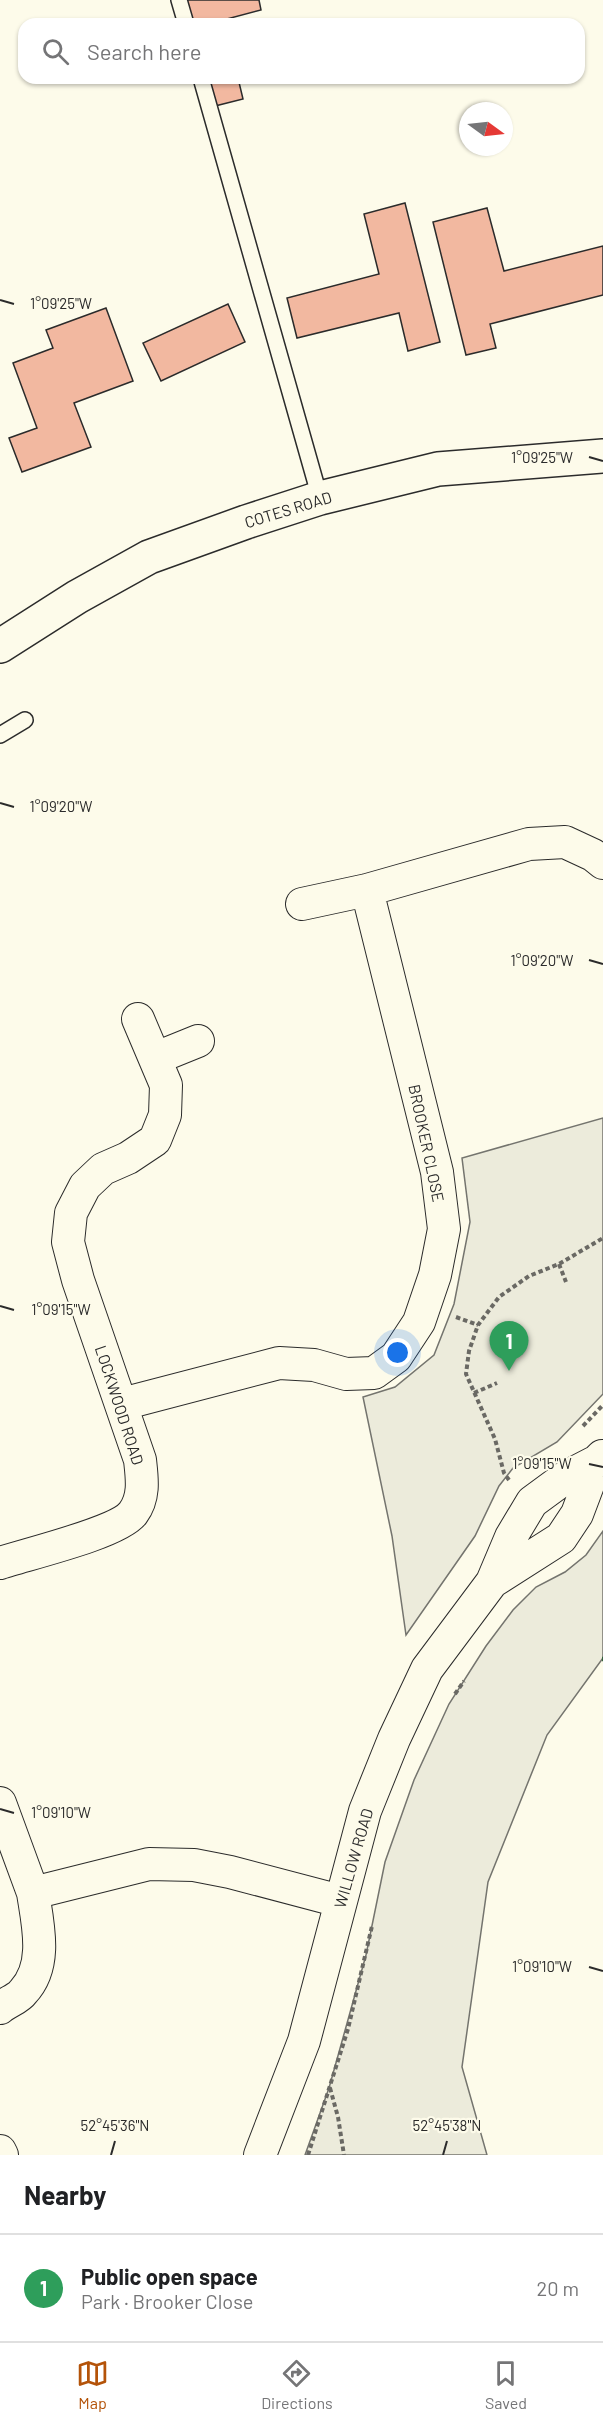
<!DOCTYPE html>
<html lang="en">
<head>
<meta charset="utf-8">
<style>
  body { margin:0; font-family:Barlow,sans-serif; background:#f6f6f6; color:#202124 }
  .compass { position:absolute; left:459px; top:102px; width:54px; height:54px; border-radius:50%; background:#fff; box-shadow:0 2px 4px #0004; rotate:105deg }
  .you { position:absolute; left:398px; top:1353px; width:21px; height:21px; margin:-15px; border:4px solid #fff; border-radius:50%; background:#1a73e8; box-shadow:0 0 0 9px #1a73e833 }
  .badge { display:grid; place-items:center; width:39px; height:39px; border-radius:50%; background:#b45309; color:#fff; font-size:20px; font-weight:700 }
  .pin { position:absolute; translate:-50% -50px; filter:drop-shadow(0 2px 3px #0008) }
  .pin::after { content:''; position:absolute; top:32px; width:21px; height:18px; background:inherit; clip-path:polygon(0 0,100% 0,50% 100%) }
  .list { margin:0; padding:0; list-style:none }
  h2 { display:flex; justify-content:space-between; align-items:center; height:78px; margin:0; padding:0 24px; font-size:26px }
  h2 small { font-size:20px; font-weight:400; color:#757577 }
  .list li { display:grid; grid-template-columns:39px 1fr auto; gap:18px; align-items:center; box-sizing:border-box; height:108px; padding:0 24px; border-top:2px solid #e0e0e0 }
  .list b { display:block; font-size:22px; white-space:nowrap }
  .list p { margin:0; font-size:20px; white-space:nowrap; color:#757577 }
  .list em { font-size:20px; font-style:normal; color:#757577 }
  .icon { flex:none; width:33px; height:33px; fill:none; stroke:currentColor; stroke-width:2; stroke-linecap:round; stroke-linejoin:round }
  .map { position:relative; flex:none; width:603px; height:2155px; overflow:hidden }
  .search { position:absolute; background:#fff; box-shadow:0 2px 4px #0004; left:18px; right:18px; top:18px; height:66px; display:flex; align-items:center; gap:15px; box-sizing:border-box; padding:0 21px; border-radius:18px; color:#757577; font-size:22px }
  .sheet { height:186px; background:#fff }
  nav { display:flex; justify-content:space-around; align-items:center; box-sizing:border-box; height:84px; border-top:2px solid #e0e0e0; background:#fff; font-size:16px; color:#757577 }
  nav a { display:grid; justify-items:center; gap:3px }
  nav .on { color:#b45309 }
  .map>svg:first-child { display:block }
  .green { fill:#ecebdb; stroke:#74746e; stroke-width:1.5 }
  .building { fill:#f2b8a0; stroke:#2b2b2b; stroke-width:1.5 }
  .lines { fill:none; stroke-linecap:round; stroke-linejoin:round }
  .service-casing { stroke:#2b2b2b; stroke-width:18 }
  .minor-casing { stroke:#2b2b2b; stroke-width:34 }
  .tertiary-casing { stroke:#2b2b2b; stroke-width:36 }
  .path { stroke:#6a6964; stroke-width:4; stroke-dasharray:4.5 3; stroke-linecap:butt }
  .service { stroke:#fdfbea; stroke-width:15 }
  .minor { stroke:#fdfbea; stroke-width:32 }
  .tertiary { stroke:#fdfbea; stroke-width:33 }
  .hedge { stroke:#34623c; stroke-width:4.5; stroke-dasharray:3 4.5; stroke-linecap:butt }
  .ticks { fill:none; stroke:#2b2b2b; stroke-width:2 }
  .labels { text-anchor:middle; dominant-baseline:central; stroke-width:4.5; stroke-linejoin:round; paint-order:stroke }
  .street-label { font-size:16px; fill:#2b2b2b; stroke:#fdfbea }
  .ticks-label { font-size:15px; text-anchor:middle; fill:#2b2b2b; stroke:#fdfbea; stroke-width:4.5; stroke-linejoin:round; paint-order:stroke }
</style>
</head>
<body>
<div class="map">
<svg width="603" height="2155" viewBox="0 0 603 2155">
  <rect width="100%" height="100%" fill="#fdfbea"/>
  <!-- green -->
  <path class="green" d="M603 1118V1394L557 1442 513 1468 499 1486 475 1536 406 1635 392 1536 363 1397 395 1387 434 1355 454 1304 470 1222 462 1158Z
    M603 1531V1658L547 1735 488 1882 462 2067 487 2155H305L329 2088 366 1955 385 1862 414 1780 449 1704 486 1646 513 1610 536 1587 565 1572 586 1555Z"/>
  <!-- building -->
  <path class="building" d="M184 0H259L261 10 223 20 224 24H190Z
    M204 78H238L243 99 211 107Z
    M405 203 440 342 408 351 399 313 297 338 287 298 379 274 364 214Z
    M487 208 504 271 603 246V295L490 324 496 348 466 355 433 222Z
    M228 304 245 342 161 381 143 343Z
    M106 308 133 381 74 403 91 447 22 472 9 438 37 428 13 363 53 348 46 330Z"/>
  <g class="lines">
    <!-- service casing -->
    <g class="service-casing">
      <path id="service" d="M179 0 186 24
        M201 78 320 498
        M0 735 25 720"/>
    </g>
    <!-- minor casing -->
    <g class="minor-casing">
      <path id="minor" d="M302 904 367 890 529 844 565 842 593 855 603 863
        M156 1058 198 1041
        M122 1404 279 1363 314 1365 346 1374 374 1373 396 1357 419 1322 435 1275 444 1229 437 1172 367 890
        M0 1563C27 1554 118 1533 133 1513 145 1497 142 1478 140 1460L78 1280 68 1242 71 1213 85 1186 103 1169 128 1158 155 1140 165 1115 166 1085 138 1019
        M492 1582 561 1538 577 1514 597 1461 602 1456
        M0 1803 33 1893 149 1864 194 1865 230 1872 340 1901
        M0 2008C7 2002 18 1999 23 1992 48 1966 38 1925 33 1893
        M0 2151 2 2155
        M260 2155 304 2041 365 1811 394 1739 427 1669 492 1582 511 1537 532 1502 566 1477 597 1461"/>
    </g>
    <!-- tertiary casing -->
    <g class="tertiary-casing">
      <path id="tertiary" d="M0 646 77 597 149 557 246 522 320 498 438 469 603 456"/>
    </g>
    <!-- path -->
    <path class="path" d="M559 1264 566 1282
      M456 1317 478 1325
      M474 1393 497 1383
      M583 1426 603 1405
      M509 1480 504 1473 495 1439 466 1374 469 1351 478 1325 499 1297 529 1276 559 1264 603 1238
      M455 1694 464 1681
      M330 2088 338 2117 344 2155
      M308 2155 348 2029 372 1926"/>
    <!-- service -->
    <use href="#service" class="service"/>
    <!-- minor -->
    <use href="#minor" class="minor"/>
    <!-- tertiary -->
    <use href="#tertiary" class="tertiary"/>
    <!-- hedge -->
    <path class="hedge" d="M602 1659H603"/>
  </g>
  <!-- ticks -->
  <path class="ticks" d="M0 300 14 304M589 457 603 461M0 803 14 807M589 960 603 964M0 1306 14 1310M589 1464 603 1467M0 1809 14 1813M589 1967 603 1971M111 2155 115 2141M443 2155 447 2141"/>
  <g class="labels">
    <!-- street labels -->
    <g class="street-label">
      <text transform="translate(288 509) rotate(-17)">COTES ROAD</text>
      <text transform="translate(427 1143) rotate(78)">BROOKER CLOSE</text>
      <text transform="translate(120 1405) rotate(72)">LOCKWOOD ROAD</text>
      <text transform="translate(353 1858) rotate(-74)">WILLOW ROAD</text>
    </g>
  </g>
  <g class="ticks-label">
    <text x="61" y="309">1°09'25"W</text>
    <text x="542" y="463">1°09'25"W</text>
    <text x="61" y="812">1°09'20"W</text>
    <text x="542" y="966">1°09'20"W</text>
    <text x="61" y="1315">1°09'15"W</text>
    <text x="542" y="1469">1°09'15"W</text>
    <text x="61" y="1818">1°09'10"W</text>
    <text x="542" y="1972">1°09'10"W</text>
    <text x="115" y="2131">52°45'36"N</text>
    <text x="447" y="2131">52°45'38"N</text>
  </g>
</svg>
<svg class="compass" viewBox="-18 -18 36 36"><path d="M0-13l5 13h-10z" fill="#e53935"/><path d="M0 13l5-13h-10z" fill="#757577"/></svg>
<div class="you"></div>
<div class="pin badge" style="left:509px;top:1371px;background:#2e9e5b">1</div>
<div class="search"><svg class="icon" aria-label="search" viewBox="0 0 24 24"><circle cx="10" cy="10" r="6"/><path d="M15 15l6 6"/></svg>Search here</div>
</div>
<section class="sheet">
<h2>Nearby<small></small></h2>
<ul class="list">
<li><span class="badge" style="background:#2e9e5b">1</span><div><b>Public open space</b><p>Park · Brooker Close</p></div><em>20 m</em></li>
</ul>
</section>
<nav>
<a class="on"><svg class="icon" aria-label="map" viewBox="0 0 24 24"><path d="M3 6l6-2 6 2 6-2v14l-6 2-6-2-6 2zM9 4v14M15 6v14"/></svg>Map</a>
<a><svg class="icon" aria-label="directions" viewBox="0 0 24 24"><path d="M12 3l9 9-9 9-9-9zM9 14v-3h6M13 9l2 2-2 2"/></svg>Directions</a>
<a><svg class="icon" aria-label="saved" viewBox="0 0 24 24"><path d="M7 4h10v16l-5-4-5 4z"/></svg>Saved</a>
</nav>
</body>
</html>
